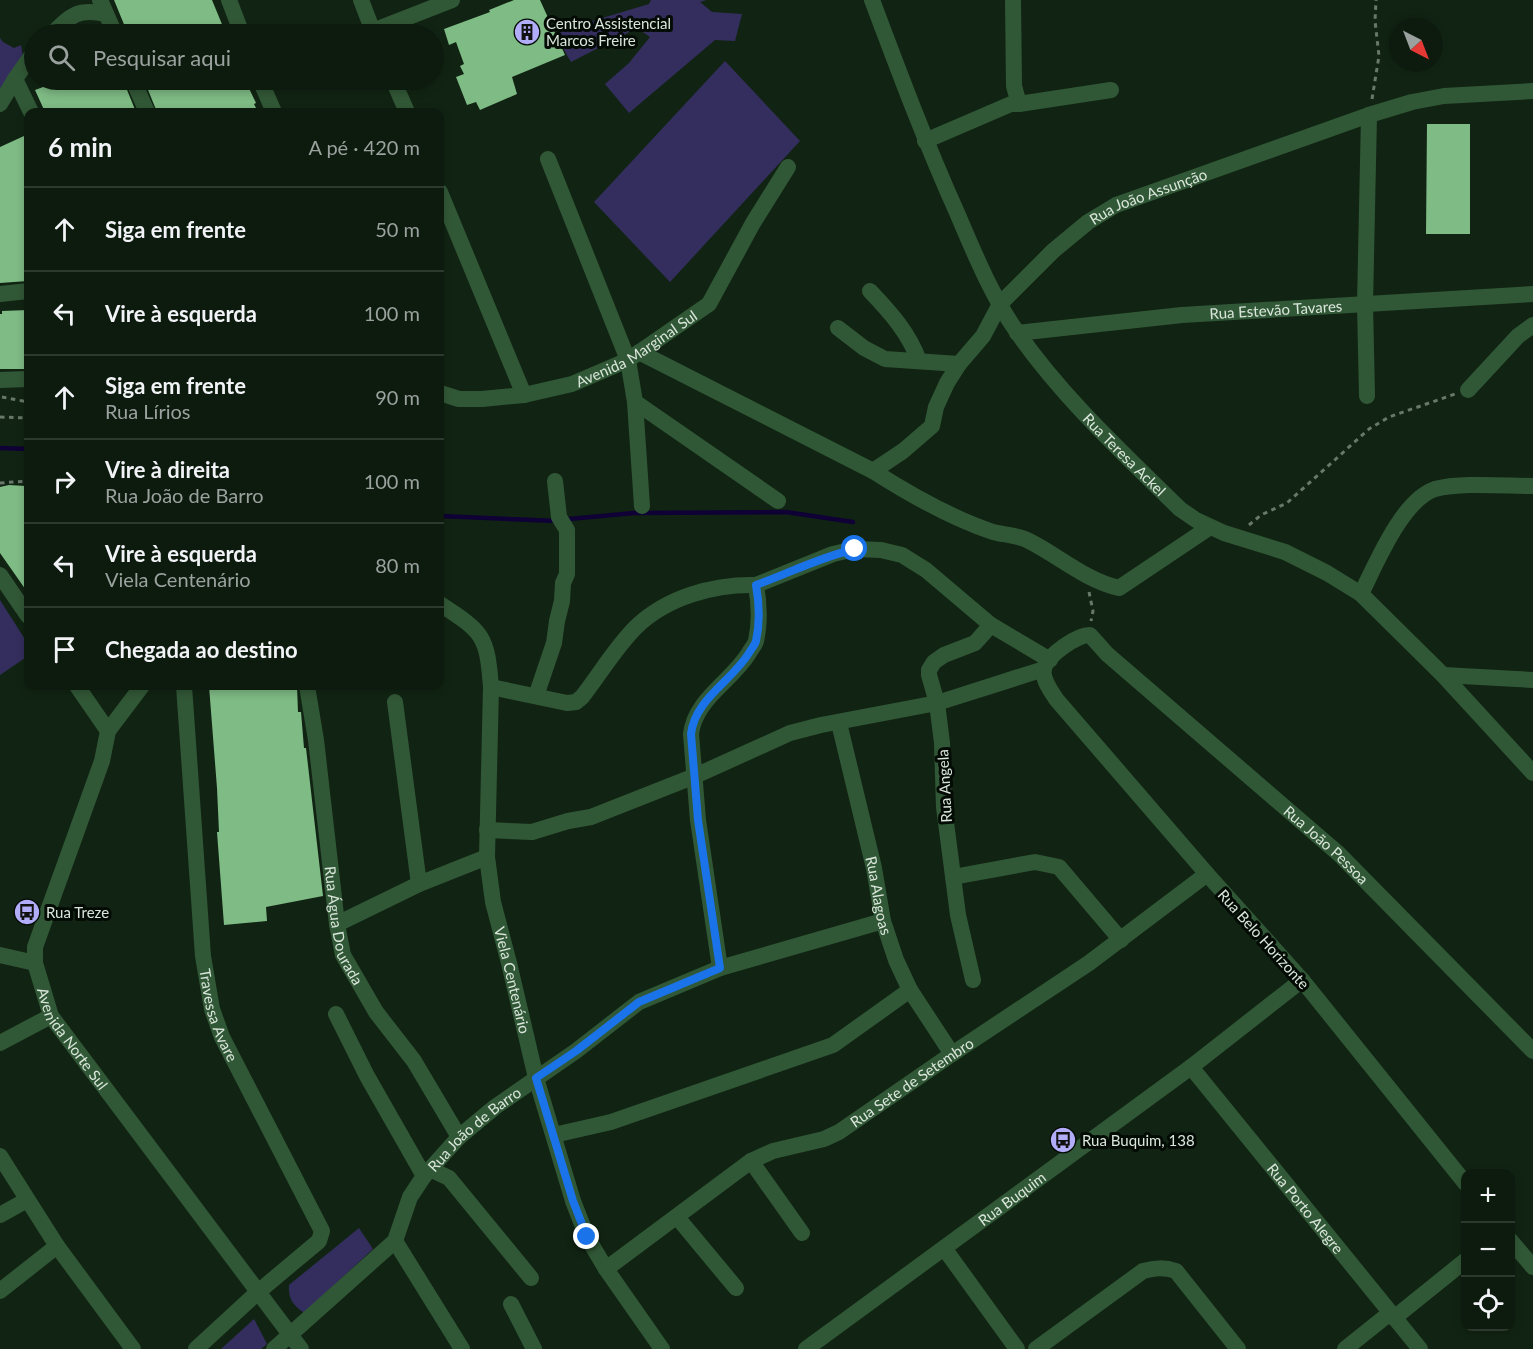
<!DOCTYPE html>
<html lang="pt">
<head>
<meta charset="utf-8">
<style>
  body { margin:0; font-family:Lato,sans-serif; background:#162417; color:#f1f3f6 }
  .controls { position:absolute; right:18px; bottom:18px; display:grid; overflow:hidden; border-radius:12px; box-shadow:0 3px 9px #0003 }
  .controls button { width:54px; height:54px; display:grid; place-items:center; padding:0; border:0; border-bottom:2px solid #2d392e; background:#0d1b0e; color:#f1f3f6; font:30px sans-serif }
  .compass { position:absolute; left:1389px; top:18px; width:54px; height:54px; border-radius:50%; background:#0d1b0e; box-shadow:0 3px 9px #0003; rotate:138deg }
  .stop { position:absolute; width:18px; height:18px; margin:-14px; border:4px solid #1a73e8; border-radius:50%; background:#fff }
  .stop.end { background:#1a73e8; border-color:#fff; box-shadow:0 2px 6px #0008 }
  .list { margin:0; padding:0; list-style:none }
  h2 { display:flex; justify-content:space-between; align-items:center; height:78px; margin:0; padding:0 24px; font-size:26px }
  h2 small { font-size:20px; font-weight:400; color:#9aa19e }
  .list li { display:grid; grid-template-columns:39px 1fr auto; gap:18px; align-items:center; box-sizing:border-box; height:84px; padding:0 24px; border-top:2px solid #2d392e }
  .list b { display:block; font-size:22px; white-space:nowrap }
  .list p { margin:0; font-size:20px; white-space:nowrap; color:#9aa19e }
  .list em { font-size:20px; font-style:normal; color:#9aa19e }
  .icon { flex:none; width:33px; height:33px; fill:none; stroke:currentColor; stroke-width:2; stroke-linecap:round; stroke-linejoin:round }
  .map { position:relative; flex:none; width:1533px; height:1349px; overflow:hidden }
  .search { position:absolute; background:#0d1b0e; box-shadow:0 3px 9px #0003; left:24px; top:24px; width:420px; height:66px; display:flex; align-items:center; gap:15px; box-sizing:border-box; padding:0 21px; border-radius:33px; color:#9aa19e; font-size:22px }
  .panel { position:absolute; background:#0d1b0e; box-shadow:0 3px 9px #0003; left:24px; top:108px; width:420px; height:582px; border-radius:12px }
  .map>svg:first-child { display:block }
  .green { fill:#342e5e }
  .lines { fill:none; stroke-linecap:round; stroke-linejoin:round }
  .stream { stroke:#0f0035; stroke-width:4.5 }
  .building { fill:#7fbb85 }
  .path { stroke:#68786a; stroke-width:3; stroke-dasharray:4.5 4.5; stroke-linecap:butt }
  .minor { stroke:#315836; stroke-width:16 }
  .route { stroke:#1a73e8; stroke-width:8 }
  .labels { text-anchor:middle; dominant-baseline:central; stroke-width:6; stroke-linejoin:round; paint-order:stroke }
  .poi-label { font-size:15px; fill:#dae6db; stroke:#040b05; text-anchor:start }
  .street-label { font-size:15px; fill:#dae6db; stroke:#040b05 }
</style>
</head>
<body>
<div class="map">
<svg width="1533" height="1349" viewBox="0 0 1533 1349">
  <rect width="100%" height="100%" fill="#112413"/>
  <!-- green -->
  <path class="green" d="M651 0H706L700 2 712 12 742 14 735 41 715 40 629 113 605 84 629 63 650 37 637 28 571 62 564 50 557 22 579 25 649 4Z
    M0 38 3 42 14 48 21 45 23 56 0 100Z
    M725 61 800 141 670 282 594 202Z
    M0 600 28 644V656L0 675Z
    M359 1228 373 1249 304 1313C293 1305 288 1299 289 1285Z
    M254 1319 267 1344 261 1349H221Z"/>
  <g class="lines">
    <!-- stream -->
    <path class="stream" d="M0 448 28 449
      M440 516 557 521
      M569 519 634 513 786 512 853 522"/>
  </g>
  <!-- building -->
  <path class="building" d="M114 0H212L226 34H128Z
    M514 0H540L565 55 512 77 517 94 480 110 476 102 467 105 456 77 464 74 460 66 464 64 456 42 449 45 444 29 490 12 489 10Z
    M62 80H123L136 112H45L35 90Z
    M144 80H245L256 103 254 104 258 112H157Z
    M1427 124H1470V234H1426Z
    M24 136 28 147V281L0 283V147Z
    M28 310V369H0V314H2V311Z
    M9 485 26 486 28 510V593L0 553V487Z
    M209 686H297L298 712H301L304 748H306L323 896 266 907 267 921 224 925 217 832H219L217 788Z"/>
  <g class="lines">
    <!-- path -->
    <path class="path" d="M1372 99 1379 56 1375 21 1376 0
      M2 397 28 402
      M0 417 28 418
      M0 483 28 481
      M1249 525 1261 515 1287 503 1369 429 1389 417 1455 394
      M1089 592 1093 611 1091 621"/>
    <!-- minor -->
    <g class="minor">
      <path d="M100 0 115 34"/>
      <path d="M229 0 242 34"/>
      <path d="M361 0 374 34"/>
      <path id="s1" d="M872 0C899 72 926 144 958 215 975 255 992 296 1017 332 1063 398 1123 453 1180 509L1196 520 1224 533 1285 552 1327 573 1361 594 1443 675 1533 773"/>
      <path d="M52 34C71 15 78 8 106 14"/>
      <path d="M365 34 452 0"/>
      <path d="M15 79 31 112"/>
      <path d="M133 80 147 112"/>
      <path d="M260 80 274 112"/>
      <path d="M393 80 407 112"/>
      <path d="M0 104 15 79 34 52"/>
      <path d="M1019 104 1111 90"/>
      <path d="M925 141 1011 104H1019L1014 86 1013 0"/>
      <path d="M548 159 628 360 635 402 642 506"/>
      <path d="M440 192 524 395"/>
      <path d="M870 291C890 312 909 333 919 361"/>
      <path d="M0 294 28 291"/>
      <path d="M838 328 864 348 885 359 959 364"/>
      <path id="s2" d="M1017 333 1182 315 1533 294"/>
      <path d="M639 352 873 471C909 494 951 518 993 532 1004 535 1018 535 1029 541 1059 556 1085 580 1119 588L1210 527"/>
      <path d="M0 380 28 379"/>
      <path d="M1468 390 1518 336 1533 325"/>
      <path id="s3" d="M440 393 459 399H482L524 395 572 384 628 360 709 304 753 223 788 167"/>
      <path d="M1367 396 1365 304 1369 115"/>
      <path d="M635 402 778 501"/>
      <path id="s4" d="M873 471 903 451 932 426 936 407 947 383 959 364 983 336 1000 304 1053 251 1088 222 1116 205 1369 115 1412 102 1444 96 1533 91"/>
      <path d="M0 575 28 616"/>
      <path d="M1361 594C1376 564 1402 500 1435 489 1460 482 1506 486 1533 486"/>
      <path id="s5" d="M440 604C483 632 487 635 491 687L487 857 493 902 509 963 536 1078 573 1201 587 1237 606 1269 662 1349"/>
      <path d="M1443 675 1533 680"/>
      <path d="M77 686 108 731"/>
      <path id="s6" d="M142 686 108 731 102 761 35 947V963L51 1016 301 1349"/>
      <path id="s7" d="M184 686 203 956 212 1009 222 1037 322 1231 319 1241 258 1292 196 1349"/>
      <path id="s8" d="M307 686 316 740 337 924 343 955 376 1012 414 1061 459 1137"/>
      <path d="M491 687 567 703 576 702 582 697C600 674 615 648 636 627 667 597 714 584 756 585"/>
      <path d="M536 696 554 643 557 621 562 601 563 583 567 574V530L559 517 555 481"/>
      <path d="M395 702 419 884"/>
      <path id="s9" d="M839 723 874 868 883 921 896 960 910 990 952 1054"/>
      <path d="M487 830 532 832 568 821 591 817 695 776 790 733 821 725 937 703 1044 669"/>
      <path d="M953 877 1035 862 1059 867 1121 940"/>
      <path d="M337 924 419 884 487 857"/>
      <path d="M0 955 35 963"/>
      <path d="M720 968 698 820 691 734C695 699 731 682 749 653 751 649 755 645 756 641 760 623 759 602 756 585L833 554 855 549 881 550 902 555 926 570 991 625 1050 660"/>
      <path d="M973 980 958 915 944 807 942 743 937 703 929 675V670L934 662 944 655 975 643 991 625"/>
      <path d="M336 1014 367 1076 424 1176"/>
      <path d="M0 1043 51 1016"/>
      <path id="s10" d="M1191 1067 1420 1349"/>
      <path d="M554 1135 611 1122 833 1045 910 990"/>
      <path d="M0 1156 57 1246 133 1349"/>
      <path d="M751 1161 802 1233"/>
      <path d="M430 1169 449 1178 531 1278"/>
      <path id="s11" d="M1466 1184 1302 980 1207 874 1056 699C1051 691 1041 678 1044 668 1049 654 1077 635 1090 635L1107 654 1339 854 1533 1051"/>
      <path d="M0 1215 27 1200"/>
      <path d="M677 1217 736 1288"/>
      <path d="M1510 1240 1533 1267"/>
      <path d="M395 1241 462 1349"/>
      <path d="M944 1248 1017 1349"/>
      <path id="s12" d="M606 1269 751 1161 773 1151 824 1139 839 1132 952 1054 1089 963 1207 874"/>
      <path d="M0 1291 57 1246"/>
      <path d="M511 1304 534 1349"/>
      <path d="M1394 1318 1466 1260"/>
      <path id="s13" d="M274 1349 395 1241 410 1197 424 1176 459 1137 495 1107 576 1051 639 1002 720 968 883 921"/>
      <path id="s14" d="M806 1349 1191 1067 1302 980"/>
      <path d="M1036 1349 1143 1271C1155 1268 1164 1267 1176 1271L1238 1349"/>
      <path d="M1345 1349 1390 1313"/>
    </g>
  </g>
  <g class="lines">
    <!-- route -->
    <path class="route" d="M587 1237 573 1201 536 1078 576 1051 639 1002 720 968 698 820 691 734C695 699 731 682 749 653 751 649 755 645 756 641 760 623 759 602 756 585 789 573 821 557 855 549"/>
  </g>
  <!-- icons -->
  <defs>
    <g id="building-disc" transform="scale(1.35)"><circle r="9.5" fill="#b2adf9" stroke="#040b05"/><path d="M-4-6H4V6H1V3H-1V6H-4ZM-2.5-4.3h1.7v1.8h-1.7ZM.8-4.3h1.7v1.8H.8ZM-2.5-1h1.7V.8h-1.7ZM.8-1h1.7V.8H.8Z" fill="#111"/></g>
    <g id="bus-disc" transform="scale(1.35)"><circle r="9.5" fill="#b2adf9" stroke="#040b05"/><path d="M-5-6H5V4H4V6H2V4H-2V6H-4V4H-5ZM-3.5-4V0h7V-4ZM-3.5 1.2v1.5H-2V1.2ZM2 1.2v1.5H3.5V1.2Z" fill="#111"/></g>
  </defs>
  <g fill-rule="evenodd">
    <use href="#building-disc" x="527" y="32"/>
    <use href="#bus-disc" x="27" y="912"/>
    <use href="#bus-disc" x="1063" y="1140"/>
  </g>
  <g class="labels">
    <!-- poi labels -->
    <g class="poi-label">
      <text x="546" y="23">Centro Assistencial<tspan x="546" dy="17">Marcos Freire</tspan></text>
      <text x="46" y="912">Rua Treze</text>
      <text x="1082" y="1140">Rua Buquim, 138</text>
    </g>
    <!-- street labels -->
    <g class="street-label">
      <text stroke="none"><textPath href="#s4" startOffset="402">Rua João Assunção</textPath></text>
      <text stroke="none"><textPath href="#s2" startOffset="260">Rua Estevão Tavares</textPath></text>
      <text stroke="none"><textPath href="#s3" startOffset="208">Avenida Marginal Sul</textPath></text>
      <text stroke="none"><textPath href="#s1" startOffset="526">Rua Teresa Ackel</textPath></text>
      <text transform="translate(944 786) rotate(-93)">Rua Angela</text>
      <text stroke="none"><textPath href="#s11" startOffset="1044">Rua João Pessoa</textPath></text>
      <text stroke="none"><textPath href="#s9" startOffset="177">Rua Alagoas</textPath></text>
      <text stroke="none"><textPath href="#s8" startOffset="243">Rua Água Dourada</textPath></text>
      <text transform="translate(1264 939) rotate(48)">Rua Belo Horizonte</text>
      <text stroke="none"><textPath href="#s5" startOffset="400">Viela Centenário</textPath></text>
      <text stroke="none"><textPath href="#s7" startOffset="332">Travessa Avare</textPath></text>
      <text stroke="none"><textPath href="#s6" startOffset="386">Avenida Norte Sul</textPath></text>
      <text stroke="none"><textPath href="#s12" startOffset="362">Rua Sete de Setembro</textPath></text>
      <text stroke="none"><textPath href="#s13" startOffset="303">Rua João de Barro</textPath></text>
      <text stroke="none"><textPath href="#s14" startOffset="255">Rua Buquim</textPath></text>
      <text stroke="none"><textPath href="#s10" startOffset="182">Rua Porto Alegre</textPath></text>
    </g>
  </g>
</svg>
<div class="controls">
<button>+</button>
<button>−</button>
<button><svg class="icon" aria-label="locate" viewBox="0 0 24 24"><circle cx="12" cy="12" r="6"/><path d="M12 2v4M12 18v4M2 12h4M18 12h4"/></svg></button>
</div>
<svg class="compass" viewBox="-18 -18 36 36"><path d="M0-13l5 13h-10z" fill="#e53935"/><path d="M0 13l5-13h-10z" fill="#9aa19e"/></svg>
<div class="stop" style="left:855px;top:549px"></div>
<div class="stop end" style="left:587px;top:1237px"></div>
<div class="search"><svg class="icon" aria-label="search" viewBox="0 0 24 24"><circle cx="10" cy="10" r="6"/><path d="M15 15l6 6"/></svg>Pesquisar aqui</div>
<section class="panel">
<h2>6 min<small>A pé · 420 m</small></h2>
<ul class="list">
<li><svg class="icon" aria-label="ahead" viewBox="0 0 24 24"><path d="M12 20V5M6 11l6-6 6 6"/></svg><div><b>Siga em frente</b></div><em>50 m</em></li>
<li><svg class="icon" aria-label="left" viewBox="0 0 24 24"><path d="M17 20v-9H6M10 6l-5 5 5 5"/></svg><div><b>Vire à esquerda</b></div><em>100 m</em></li>
<li><svg class="icon" aria-label="ahead" viewBox="0 0 24 24"><path d="M12 20V5M6 11l6-6 6 6"/></svg><div><b>Siga em frente</b><p>Rua Lírios</p></div><em>90 m</em></li>
<li><svg class="icon" aria-label="right" viewBox="0 0 24 24"><path d="M7 20v-9h11M14 6l5 5-5 5"/></svg><div><b>Vire à direita</b><p>Rua João de Barro</p></div><em>100 m</em></li>
<li><svg class="icon" aria-label="left" viewBox="0 0 24 24"><path d="M17 20v-9H6M10 6l-5 5 5 5"/></svg><div><b>Vire à esquerda</b><p>Viela Centenário</p></div><em>80 m</em></li>
<li><svg class="icon" aria-label="arrive" viewBox="0 0 24 24"><path d="M6 21V4h12l-3 4 3 4H6"/></svg><div><b>Chegada ao destino</b></div></li>
</ul>
</section>
</div>
</body>
</html>
